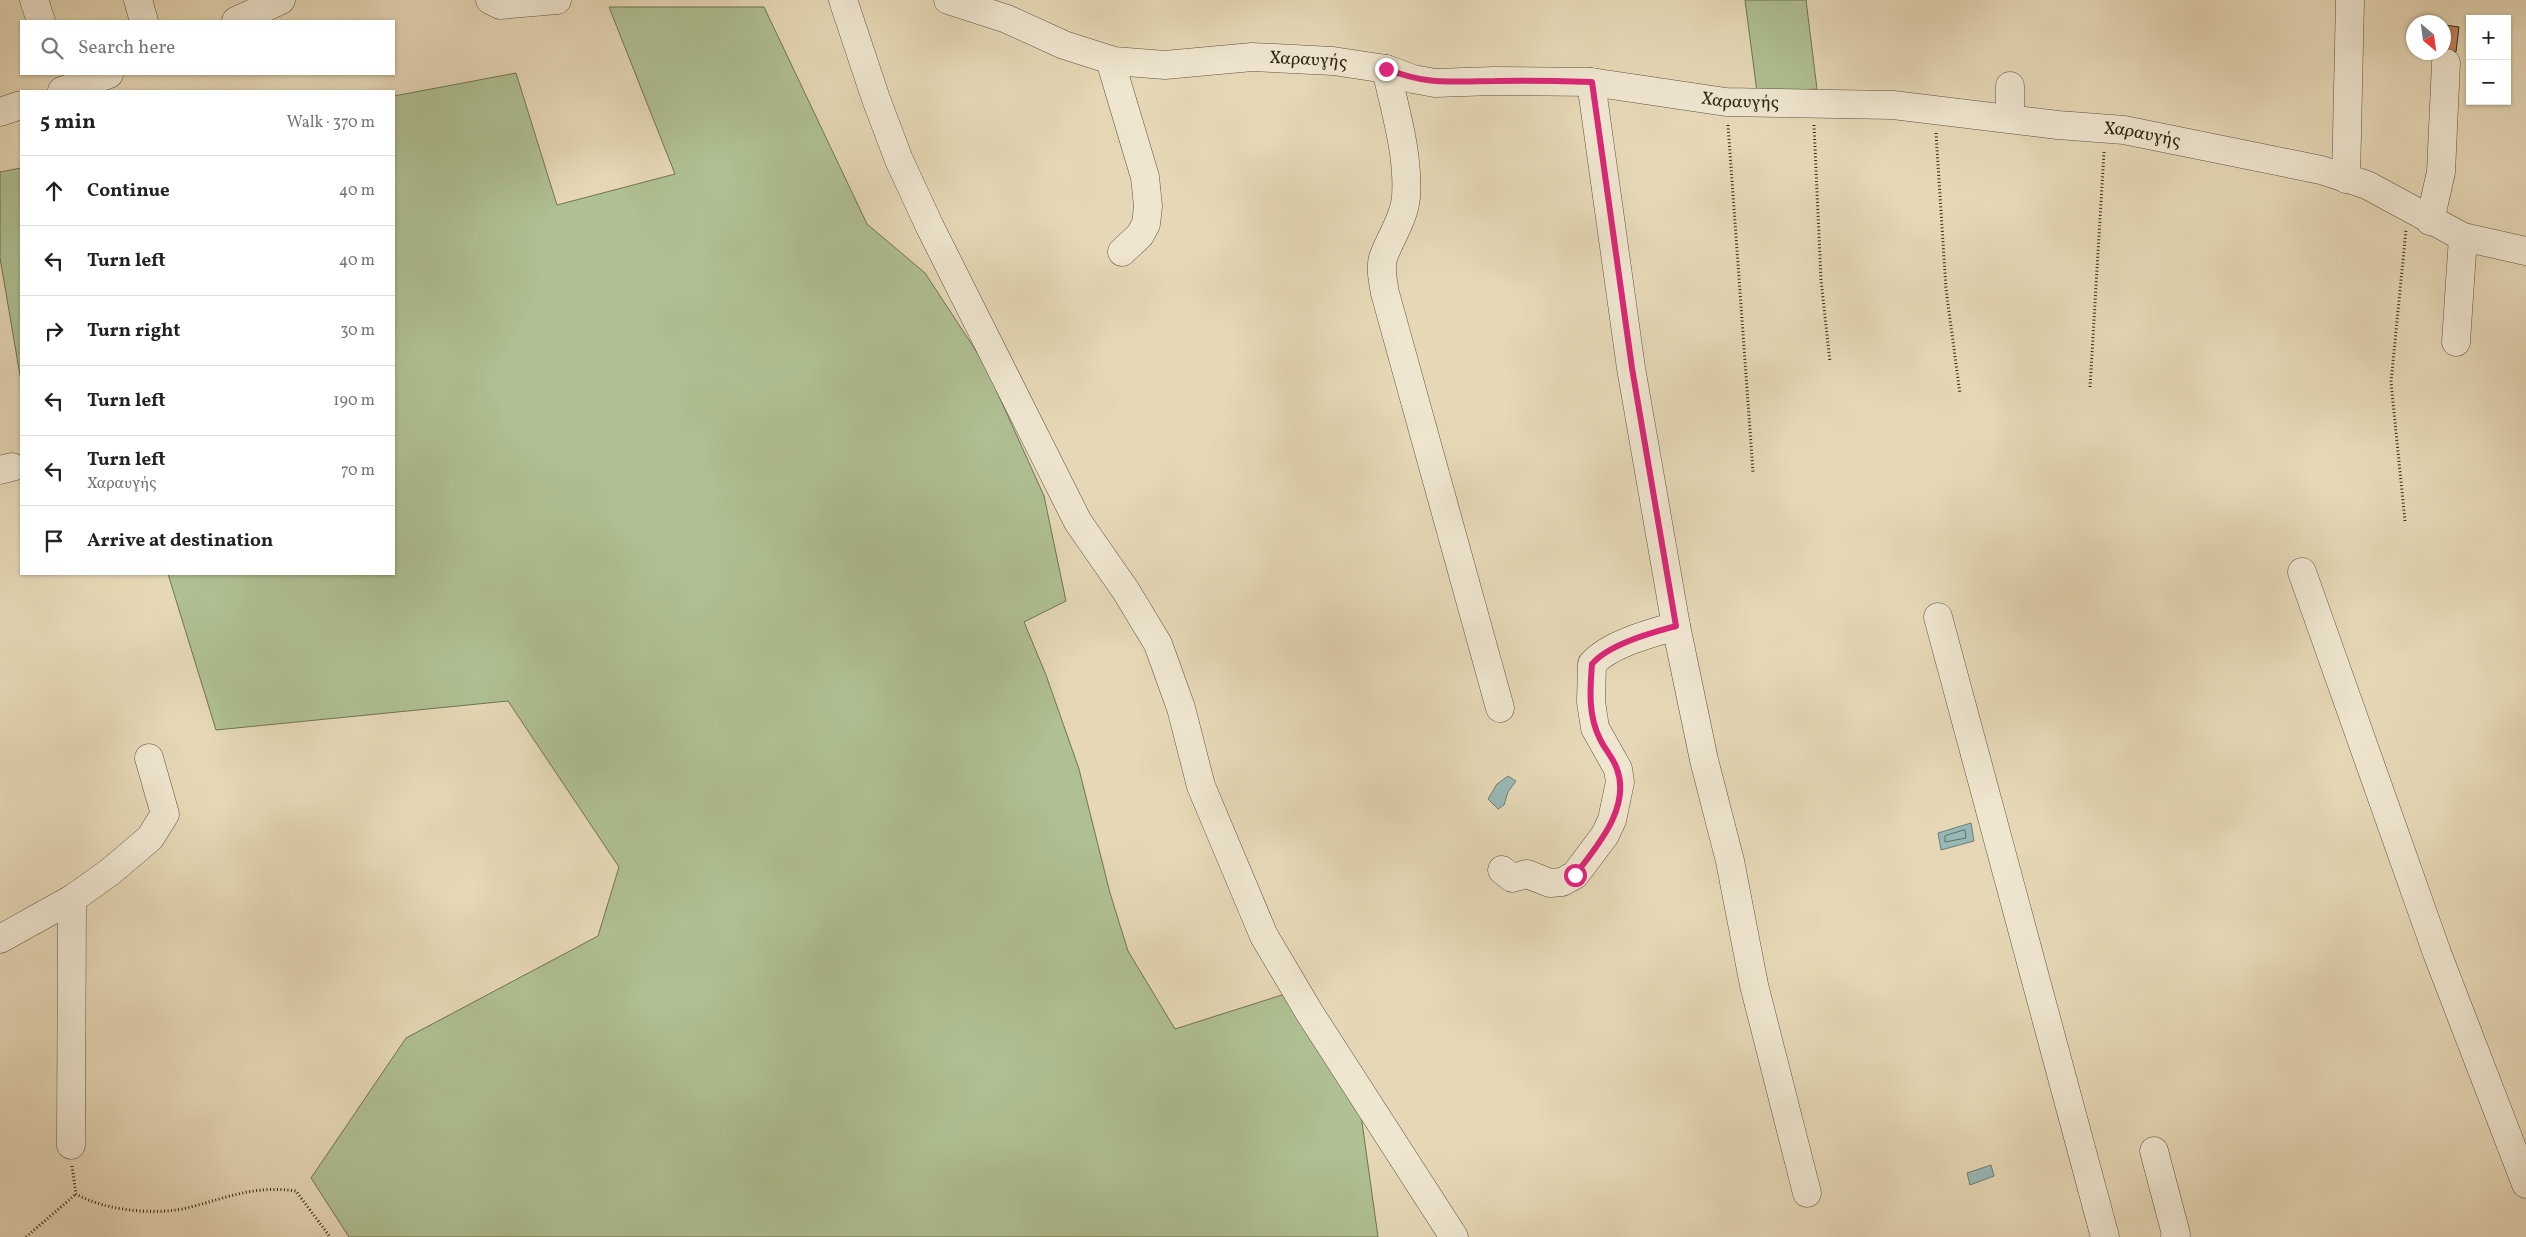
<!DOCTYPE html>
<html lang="en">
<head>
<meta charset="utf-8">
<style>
  body { margin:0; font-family:Vollkorn,serif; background:#f2f2f2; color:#222 }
  .controls { position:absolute; right:15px; top:15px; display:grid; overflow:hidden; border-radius:0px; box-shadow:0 1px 4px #0004 }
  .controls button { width:45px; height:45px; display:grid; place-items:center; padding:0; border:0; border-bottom:1px solid #e0e0e0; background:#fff; color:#222; font:25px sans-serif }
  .compass { position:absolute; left:2406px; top:15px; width:45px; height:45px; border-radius:50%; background:#fff; box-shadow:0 1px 4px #0004; rotate:151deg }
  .stop { position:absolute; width:15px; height:15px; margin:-11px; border:4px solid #db2777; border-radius:50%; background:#fff }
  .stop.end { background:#db2777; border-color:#fff; box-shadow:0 1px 5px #0008 }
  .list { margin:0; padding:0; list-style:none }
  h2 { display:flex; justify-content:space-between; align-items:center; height:65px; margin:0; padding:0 20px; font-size:21px }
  h2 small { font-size:16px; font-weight:400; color:#767676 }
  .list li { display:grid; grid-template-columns:32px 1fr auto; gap:15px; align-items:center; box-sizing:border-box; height:70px; padding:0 20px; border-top:1px solid #e0e0e0 }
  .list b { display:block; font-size:19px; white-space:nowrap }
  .list p { margin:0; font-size:16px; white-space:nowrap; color:#767676 }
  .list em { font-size:16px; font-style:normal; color:#767676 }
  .icon { flex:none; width:28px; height:28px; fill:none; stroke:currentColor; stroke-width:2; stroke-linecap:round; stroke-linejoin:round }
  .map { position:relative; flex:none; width:2526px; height:1237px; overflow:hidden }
  .search { position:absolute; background:#fff; box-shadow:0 1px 4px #0004; left:20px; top:20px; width:375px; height:55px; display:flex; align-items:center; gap:12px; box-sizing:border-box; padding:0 18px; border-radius:0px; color:#767676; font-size:19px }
  .panel { position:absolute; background:#fff; box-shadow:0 1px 4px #0004; left:20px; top:90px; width:375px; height:485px; border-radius:0px }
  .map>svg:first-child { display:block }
  .green { fill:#afc092; stroke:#707354 }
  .water { fill:#97b9b5; stroke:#6e7e76 }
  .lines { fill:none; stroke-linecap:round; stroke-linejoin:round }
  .shore { stroke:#647066; stroke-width:1 }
  .building { fill:#c6845f; stroke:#312617 }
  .minor-casing { stroke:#5e523f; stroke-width:29 }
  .path { stroke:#312617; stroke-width:3; stroke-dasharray:1 2.5; stroke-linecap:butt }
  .minor { stroke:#efe6d0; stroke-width:28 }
  .route { stroke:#db2777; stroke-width:6 }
  .labels { text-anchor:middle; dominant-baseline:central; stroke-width:4; stroke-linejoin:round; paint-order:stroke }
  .street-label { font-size:18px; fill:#312617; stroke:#efe6d0 }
</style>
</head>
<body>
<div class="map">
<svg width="2526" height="1237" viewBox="0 0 2526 1237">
  <rect width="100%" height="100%" fill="#e6d8b6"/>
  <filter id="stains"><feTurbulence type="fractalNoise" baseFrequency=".004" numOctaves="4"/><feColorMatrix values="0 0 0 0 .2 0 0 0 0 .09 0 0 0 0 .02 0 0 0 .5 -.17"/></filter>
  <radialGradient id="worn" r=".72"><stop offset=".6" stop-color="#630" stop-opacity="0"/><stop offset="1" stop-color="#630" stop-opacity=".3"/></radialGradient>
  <!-- green -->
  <path class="green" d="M1745 0H1806L1817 89 1757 92Z
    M609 7H764L867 224 925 273 984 363 1044 496 1066 601 1024 622 1046 675 1079 769 1110 893 1128 951 1175 1029 1285 994 1361 1115 1378 1237H349L311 1178 406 1038 598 936 619 867 508 701 216 730 168 574H394V96L516 73 557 205 675 174Z
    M21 168V381L0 258V172Z"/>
  <!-- water -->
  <path class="water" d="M1508 776 1516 781 1508 792 1504 805 1498 809 1488 799 1497 784Z
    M1971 823 1974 841 1941 850 1938 833Z
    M1991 1165 1994 1176 1970 1185 1967 1173Z"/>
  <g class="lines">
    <!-- shore -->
    <path class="shore" d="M1965 830 1966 838 1945 842V836Z"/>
  </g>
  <!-- building -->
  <path class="building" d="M2444 25 2459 27 2456 52 2444 48Z"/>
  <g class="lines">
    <!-- minor casing -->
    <g class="minor-casing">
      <g id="minor">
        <path d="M34 0 41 21"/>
        <path d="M138 0 144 21"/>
        <path d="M490 0 500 5 557 0"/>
        <path d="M843 0 876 99 899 160 930 227 1078 522 1126 591 1158 644 1181 708 1201 786 1264 936 1309 1012 1454 1237"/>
        <path id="s1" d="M948 0 1007 19 1064 45 1114 61 1165 65 1252 57 1333 61 1386 69 1413 79 1435 83 1494 81 1591 82 1726 102 1893 105 2058 125 2124 130 2321 170 2367 185 2463 237 2526 251"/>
        <path d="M236 21 281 0"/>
        <path d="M1110 60 1145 177 1148 206 1146 224 1140 235 1122 252"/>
        <path d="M1386 69C1395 110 1409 155 1406 197 1404 219 1390 238 1383 258 1380 269 1383 281 1385 293L1500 708"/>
        <path d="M1591 82 1631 368 1676 626 1704 760 1730 861 1754 985 1807 1193"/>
        <path d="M62 91 109 74"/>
        <path d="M0 112 21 105"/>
        <path d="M2010 118V86"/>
        <path d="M2346 179 2350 0"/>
        <path d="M2430 221 2441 172 2446 63"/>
        <path d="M2456 342 2463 237"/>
        <path d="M0 470 12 467"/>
        <path d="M2302 572 2437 953 2526 1184"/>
        <path d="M1938 617 2105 1237"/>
        <path d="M1502 870 1512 878 1527 874 1550 883 1562 882 1575 875 1605 835 1612 820 1620 782 1618 769 1595 728 1591 702 1592 664C1609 644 1652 633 1676 626"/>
        <path d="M0 939 72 899 110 872 150 838 165 814 149 758"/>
        <path d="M71 1145 72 899"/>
        <path d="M2154 1151 2176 1234 2175 1237"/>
      </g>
    </g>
    <!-- path -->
    <path class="path" d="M1728 125 1753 472
      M1814 125 1821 280 1830 362
      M1936 133 1946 289 1960 394
      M2090 387 2104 152
      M2405 521 2391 382 2406 230
      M72 1166 76 1194C105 1211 159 1216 191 1207 228 1197 257 1185 296 1191L330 1237
      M26 1237 76 1194"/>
    <!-- minor -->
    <use href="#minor" class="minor"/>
  </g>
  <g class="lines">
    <!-- route -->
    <path class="route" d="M1386 69C1431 86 1450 81 1495 81 1527 80 1560 81 1592 82L1632 368 1676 626C1651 633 1609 644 1592 664 1590 689 1588 716 1600 739 1605 750 1613 757 1617 769 1631 808 1597 846 1575 875"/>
  </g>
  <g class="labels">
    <!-- street labels -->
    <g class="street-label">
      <text stroke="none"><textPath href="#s1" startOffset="372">Χαραυγής</textPath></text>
      <text stroke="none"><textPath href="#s1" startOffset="808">Χαραυγής</textPath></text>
      <text stroke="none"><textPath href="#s1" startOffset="1212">Χαραυγής</textPath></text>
    </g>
  </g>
  <rect width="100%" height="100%" filter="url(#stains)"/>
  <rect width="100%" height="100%" fill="url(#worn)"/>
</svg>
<div class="controls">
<button>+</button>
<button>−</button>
</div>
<svg class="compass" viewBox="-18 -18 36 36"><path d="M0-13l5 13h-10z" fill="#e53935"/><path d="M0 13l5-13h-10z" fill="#767676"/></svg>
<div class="stop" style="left:1575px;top:875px"></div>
<div class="stop end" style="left:1386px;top:69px"></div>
<div class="search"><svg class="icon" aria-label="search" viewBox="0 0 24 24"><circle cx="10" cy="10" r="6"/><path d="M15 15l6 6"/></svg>Search here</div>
<section class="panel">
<h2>5 min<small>Walk · 370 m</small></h2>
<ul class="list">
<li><svg class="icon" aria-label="ahead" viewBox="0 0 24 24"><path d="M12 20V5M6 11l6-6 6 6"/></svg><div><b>Continue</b></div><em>40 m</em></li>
<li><svg class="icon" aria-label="left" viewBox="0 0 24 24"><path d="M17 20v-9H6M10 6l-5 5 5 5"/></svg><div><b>Turn left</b></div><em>40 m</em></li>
<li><svg class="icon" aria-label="right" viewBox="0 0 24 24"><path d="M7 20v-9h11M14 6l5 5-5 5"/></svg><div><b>Turn right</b></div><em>30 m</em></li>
<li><svg class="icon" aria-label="left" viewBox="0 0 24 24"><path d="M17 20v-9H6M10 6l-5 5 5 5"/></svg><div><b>Turn left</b></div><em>190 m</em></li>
<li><svg class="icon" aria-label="left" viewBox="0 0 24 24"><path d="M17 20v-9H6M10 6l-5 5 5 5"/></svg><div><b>Turn left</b><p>Χαραυγής</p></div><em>70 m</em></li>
<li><svg class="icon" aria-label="arrive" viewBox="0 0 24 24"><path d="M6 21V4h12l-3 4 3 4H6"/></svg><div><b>Arrive at destination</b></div></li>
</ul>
</section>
</div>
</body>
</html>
